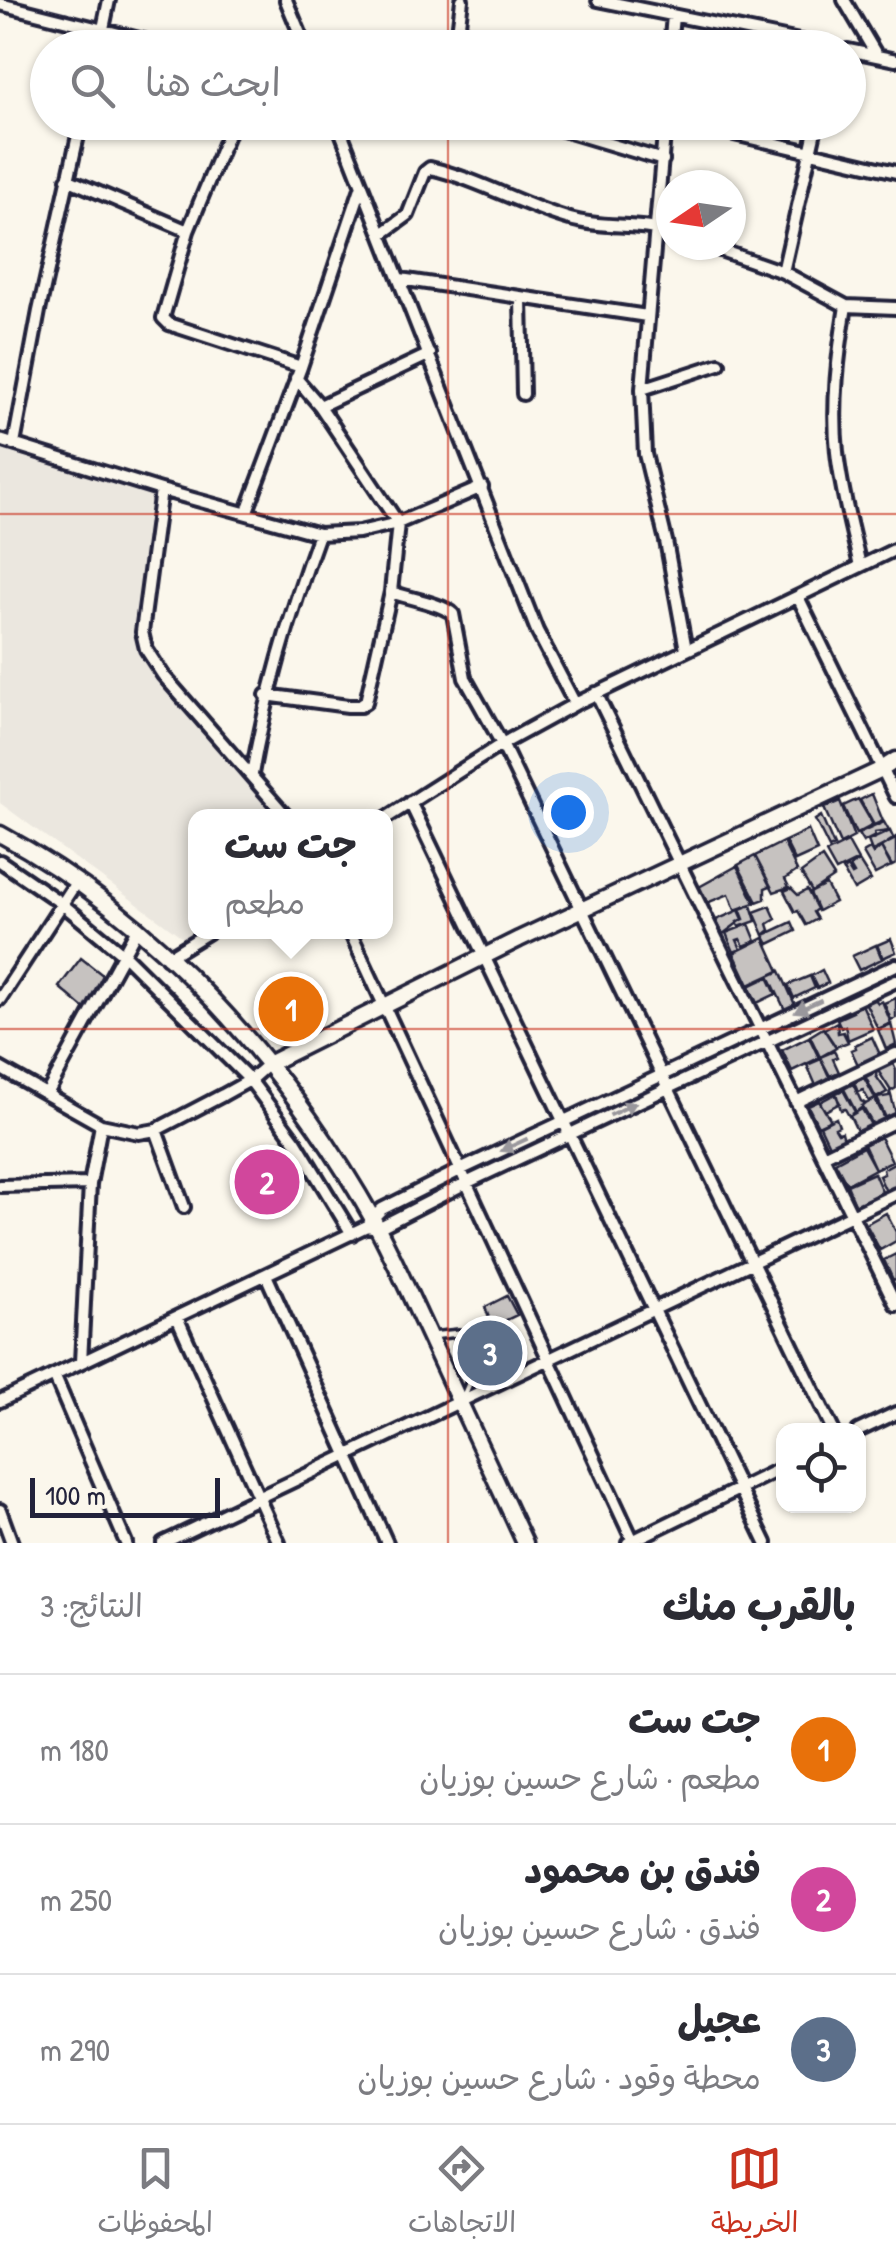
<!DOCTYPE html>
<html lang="ar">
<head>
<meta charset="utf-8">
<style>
  body { margin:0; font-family:"Patrick Hand","Playpen Sans Arabic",sans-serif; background:#f2f2f3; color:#2b2b33; direction:rtl }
  .controls { position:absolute; right:30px; bottom:30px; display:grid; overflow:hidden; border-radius:20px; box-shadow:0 2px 8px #0004 }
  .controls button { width:90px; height:90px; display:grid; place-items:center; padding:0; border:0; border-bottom:2px solid #e1e1e2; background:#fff; color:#2b2b33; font:50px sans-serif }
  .compass { position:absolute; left:656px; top:170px; width:90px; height:90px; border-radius:50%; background:#fff; box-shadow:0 2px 8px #0004; rotate:257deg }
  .scale { position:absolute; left:30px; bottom:25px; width:190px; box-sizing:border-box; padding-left:10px; border:5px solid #22223b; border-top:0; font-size:28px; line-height:35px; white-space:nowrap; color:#22223b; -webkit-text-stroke:8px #fbf7ec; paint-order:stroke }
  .you { position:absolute; left:568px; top:812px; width:35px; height:35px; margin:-25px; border:8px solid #fff; border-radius:50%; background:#1a73e8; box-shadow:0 0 0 15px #1a73e833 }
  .badge { display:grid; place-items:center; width:65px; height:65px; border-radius:50%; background:#c8321e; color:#fff; font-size:32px; font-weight:700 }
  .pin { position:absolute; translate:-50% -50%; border:5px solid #fff; box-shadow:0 2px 10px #0006 }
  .popup { position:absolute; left:188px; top:809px; width:205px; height:130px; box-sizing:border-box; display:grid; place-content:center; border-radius:20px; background:#fff; filter:drop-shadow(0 2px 8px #0005); font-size:32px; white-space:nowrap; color:#7c7c81 }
  .popup b { font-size:38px; color:#2b2b33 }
  .popup::after { content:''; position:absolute; left:50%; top:100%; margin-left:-20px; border:20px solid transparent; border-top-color:#fff }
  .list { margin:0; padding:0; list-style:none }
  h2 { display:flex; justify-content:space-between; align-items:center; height:130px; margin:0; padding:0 40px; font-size:42px }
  h2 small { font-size:32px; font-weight:400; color:#7c7c81 }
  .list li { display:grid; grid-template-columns:65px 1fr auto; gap:30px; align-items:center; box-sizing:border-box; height:150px; padding:0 40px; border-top:2px solid #e1e1e2 }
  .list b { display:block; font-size:38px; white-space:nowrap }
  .list p { margin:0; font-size:32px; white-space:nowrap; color:#7c7c81 }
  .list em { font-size:32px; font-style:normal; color:#7c7c81 }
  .icon { flex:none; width:55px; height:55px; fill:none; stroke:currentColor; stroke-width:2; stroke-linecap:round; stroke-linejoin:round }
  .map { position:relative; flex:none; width:896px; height:1543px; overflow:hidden; direction:ltr }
  .search { position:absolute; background:#fff; box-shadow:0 2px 8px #0004; left:30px; right:30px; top:30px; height:110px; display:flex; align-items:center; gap:25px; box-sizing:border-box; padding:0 35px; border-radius:55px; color:#7c7c81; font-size:38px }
  .sheet { height:580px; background:#fff }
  nav { display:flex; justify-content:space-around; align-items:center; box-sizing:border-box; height:140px; border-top:2px solid #e1e1e2; background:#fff; font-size:28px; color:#7c7c81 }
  nav a { display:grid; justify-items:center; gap:5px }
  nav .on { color:#c8321e }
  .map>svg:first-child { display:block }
  .built { fill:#ebe7df }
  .building { fill:#c6c2c0; stroke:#22223b; stroke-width:2.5 }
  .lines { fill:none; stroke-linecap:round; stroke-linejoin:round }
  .lane-casing { stroke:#22223b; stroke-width:12 }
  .street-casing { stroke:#22223b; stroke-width:18 }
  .secondary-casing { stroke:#22223b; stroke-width:21 }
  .lane { stroke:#fbf7ec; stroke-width:5 }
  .street { stroke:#fbf7ec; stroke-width:10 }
  .secondary { stroke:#fbf7ec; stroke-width:14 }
  .oneway { fill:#99979c }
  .grid { fill:none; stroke:#c8321e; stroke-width:2.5; stroke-opacity:0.55 }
</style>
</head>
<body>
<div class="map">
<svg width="896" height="1543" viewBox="0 0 896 1543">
  <rect width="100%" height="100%" fill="#fbf7ec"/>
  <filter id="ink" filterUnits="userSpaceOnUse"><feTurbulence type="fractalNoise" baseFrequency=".01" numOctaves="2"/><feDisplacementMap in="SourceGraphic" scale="20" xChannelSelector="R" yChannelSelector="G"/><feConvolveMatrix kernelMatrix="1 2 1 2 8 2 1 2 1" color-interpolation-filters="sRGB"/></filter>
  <g filter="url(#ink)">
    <!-- built -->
    <path class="built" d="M0 433 162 480 138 652 274 816H196L197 932 185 939 0 803Z"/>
    <!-- building -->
    <path class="building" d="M872 794 883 821 874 825 860 800Z
      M858 799 873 825 856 834 843 806Z
      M840 801 854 837 840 844 824 808Z
      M821 816 834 846 829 848 815 820Z
      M884 822 889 831 874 833 875 836 863 842 858 834Z
      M808 830 817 851 795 861 785 841Z
      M890 831 894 840 872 851 868 841Z
      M896 837V864L892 866 881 847Z
      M783 842 797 871 785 879 789 887 774 892 755 856Z
      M848 842 858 860 836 871 826 853Z
      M881 847 891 866 875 874 863 853 870 849 873 854Z
      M755 856 770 886 765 888V899L757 902 738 865Z
      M822 858 834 877 812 892 801 873Z
      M859 861 871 880 854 890 843 870 847 867 852 875 854 874 850 867Z
      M737 866 755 903 735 910 729 894 707 903 699 887Z
      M826 885 835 902 818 911 810 893Z
      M791 888 798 895 807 890 817 909 813 912 817 919 806 925 798 911 795 912 784 891Z
      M751 905 756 921 739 927 737 922 744 919 740 909Z
      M770 906 776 919 768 924 770 930 764 935 754 912Z
      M739 910 743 919 723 934 716 920Z
      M792 922 796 931 769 944 764 935Z
      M749 924 756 941 744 946 740 939 737 940 741 949 734 952 726 933Z
      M764 938 779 971 749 985 734 953Z
      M891 939 896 952 883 958 877 945Z
      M876 945 882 959 859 970 852 956Z
      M81 958 104 976 86 1010 59 987Z
      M822 970 828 983 817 988 811 976Z
      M780 971 796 1007 786 1012 769 976Z
      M810 976 815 988 794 998 788 985Z
      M768 977 776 994 757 1003 749 986Z
      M874 998 878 1003 882 1001 891 1023 878 1029 865 1002Z
      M896 998V1018L891 1020 884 1003Z
      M861 1002 873 1029 848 1040 845 1026 841 1028 837 1019 853 1012 850 1007Z
      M837 1022 838 1033 843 1032 848 1042 836 1047 824 1029Z
      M891 1024 896 1044 886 1049 878 1030Z
      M823 1028 836 1048 820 1057 810 1036Z
      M809 1037 819 1058 792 1071 782 1050Z
      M872 1037 882 1059 860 1069 851 1050 856 1048 855 1045Z
      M834 1051 837 1057 833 1059 839 1072 830 1076 820 1057Z
      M821 1059 832 1083 818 1090 807 1065Z
      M892 1062 896 1070V1088L891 1091 877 1069Z
      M877 1070 876 1076 887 1092 876 1098 865 1076Z
      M864 1078 875 1098 869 1101 863 1090 858 1092 854 1083Z
      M853 1084 861 1101 866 1104 856 1112 844 1089Z
      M843 1090 855 1112 849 1116 845 1109 841 1110 836 1093Z
      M890 1092 896 1114 886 1118 877 1098 889 1096Z
      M835 1094 840 1103 825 1111 820 1102Z
      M875 1099 885 1119 873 1125 862 1106Z
      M819 1101 831 1120 818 1126 808 1106Z
      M862 1109 872 1127 857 1131 850 1116Z
      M836 1118 839 1126 835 1128 838 1133 842 1132 844 1140 830 1147 820 1126Z
      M880 1137 892 1161 875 1169 864 1145Z
      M863 1147 875 1169 847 1184 835 1162Z
      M896 1162V1189L887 1194 879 1176 884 1174 883 1169Z
      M874 1173 883 1194 856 1206 847 1185Z
      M886 1213 896 1232V1241L880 1250 866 1224Z
      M896 1254V1279L893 1280 884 1260Z
      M507 1296 517 1315 502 1322 509 1338 498 1343 485 1307Z
      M487 1331 494 1344 467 1357 460 1344Z"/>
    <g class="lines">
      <!-- lane casing -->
      <g class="lane-casing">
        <path id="lane" d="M431 1336 459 1333 471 1338
          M462 1400 478 1363 477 1353"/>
      </g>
      <!-- street casing -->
      <g class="street-casing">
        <path id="street" d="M286 0 306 48
          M598 0 834 48
          M844 0 877 56
          M0 4 175 48
          M99 48 109 0
          M456 48 462 0
          M670 48 673 16
          M848 50 896 60
          M233 122 188 231 163 318 169 324 301 367
          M337 122 537 631 575 704
          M536 122 663 160
          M665 122 642 389 645 454 666 541 686 650
          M683 122 896 172
          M67 179 188 231
          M382 234 408 215 425 172 430 168C478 179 523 206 570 219 603 229 639 222 671 233
          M706 245 783 272 846 306 896 308
          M783 272 817 122
          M400 279 647 316
          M521 299 523 394
          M846 306C838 354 832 404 837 452 841 491 852 529 860 566
          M642 389 719 364
          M320 406 430 354
          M0 440 161 490 319 534 359 532 398 523 482 487
          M14 444 39 311 81 122
          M161 490 142 632 146 649 163 675 286 816
          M247 511 301 367 362 185
          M391 592C407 598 443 604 453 614L465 678 502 744 833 1430
          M798 597 896 797
          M596 693 896 1305
          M266 695 348 706H360L366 702 391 592 398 523 320 406 296 378
          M252 774C267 690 290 613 319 534
          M410 802 766 1543
          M386 818 502 744 575 704 896 549
          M0 861 61 903 124 955 250 1080 296 1142 352 1234
          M350 932 634 1543
          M167 958 209 932
          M0 999 77 881
          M0 1068 101 1125 139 1133 156 1130 223 1095 250 1080 268 1064
          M48 1092 137 929
          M796 1102 896 1054
          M156 1130 184 1207
          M823 1156 896 1121
          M0 1186 90 1184
          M370 1221 382 1209 460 1170 896 965
          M266 1275 387 1543
          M177 1317 279 1543
          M81 1362 90 1184 101 1125
          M54 1375 126 1543
          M0 1401 367 1226 378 1228 466 1183 896 981
          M858 1431 896 1413
          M0 1510 12 1543
          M163 1543 896 1194
          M628 1543 784 1467"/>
      </g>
      <!-- secondary casing -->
      <g class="secondary-casing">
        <path id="secondary" d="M0 834C158 919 287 1066 374 1221 392 1254 407 1289 423 1323 457 1396 491 1470 525 1543
          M268 1064 519 939 882 769 896 760"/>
      </g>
      <!-- lane -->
      <use href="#lane" class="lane"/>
      <!-- street -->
      <use href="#street" class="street"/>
      <!-- secondary -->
      <use href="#secondary" class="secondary"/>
    </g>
    <!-- one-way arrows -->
    <defs><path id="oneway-solid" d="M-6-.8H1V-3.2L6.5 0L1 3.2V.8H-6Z" transform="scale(2.5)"/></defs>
    <g class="oneway">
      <use href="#oneway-solid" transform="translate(808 1006) rotate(155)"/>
      <use href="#oneway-solid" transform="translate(623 1109) rotate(-26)"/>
      <use href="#oneway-solid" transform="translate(514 1145) rotate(155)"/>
    </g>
  </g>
  <!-- grid -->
  <path class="grid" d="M448 0V48M448 122V1543M0 514H896M0 1029H896"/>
</svg>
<div class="controls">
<button><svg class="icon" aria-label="locate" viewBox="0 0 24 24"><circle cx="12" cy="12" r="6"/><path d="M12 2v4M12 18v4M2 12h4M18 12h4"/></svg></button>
</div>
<svg class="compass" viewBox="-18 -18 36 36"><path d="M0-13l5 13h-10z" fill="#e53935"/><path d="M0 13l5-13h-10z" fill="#7c7c81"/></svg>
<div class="scale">100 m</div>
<div class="you"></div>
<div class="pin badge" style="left:291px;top:1009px;background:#e8710a">1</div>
<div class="popup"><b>جت ست</b>مطعم</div>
<div class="pin badge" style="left:267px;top:1182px;background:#d1479c">2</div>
<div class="pin badge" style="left:490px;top:1353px;background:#5c6f8a">3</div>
<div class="search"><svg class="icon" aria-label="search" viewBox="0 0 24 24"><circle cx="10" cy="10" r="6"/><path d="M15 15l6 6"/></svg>ابحث هنا</div>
</div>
<section class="sheet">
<h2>بالقرب منك<small>النتائج: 3</small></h2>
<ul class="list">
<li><span class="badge" style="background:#e8710a">1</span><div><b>جت ست</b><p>مطعم · شارع حسين بوزيان</p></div><em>180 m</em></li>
<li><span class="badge" style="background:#d1479c">2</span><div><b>فندق بن محمود</b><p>فندق · شارع حسين بوزيان</p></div><em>250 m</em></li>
<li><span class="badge" style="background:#5c6f8a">3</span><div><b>عجيل</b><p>محطة وقود · شارع حسين بوزيان</p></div><em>290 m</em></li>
</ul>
</section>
<nav>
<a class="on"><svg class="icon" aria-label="map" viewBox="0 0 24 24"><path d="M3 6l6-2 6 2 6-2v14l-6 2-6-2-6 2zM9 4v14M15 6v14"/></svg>الخريطة</a>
<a><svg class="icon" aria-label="directions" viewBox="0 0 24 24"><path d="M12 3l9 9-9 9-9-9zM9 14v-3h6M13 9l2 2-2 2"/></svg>الاتجاهات</a>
<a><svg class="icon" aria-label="saved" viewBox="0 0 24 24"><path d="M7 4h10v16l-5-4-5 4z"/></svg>المحفوظات</a>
</nav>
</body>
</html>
